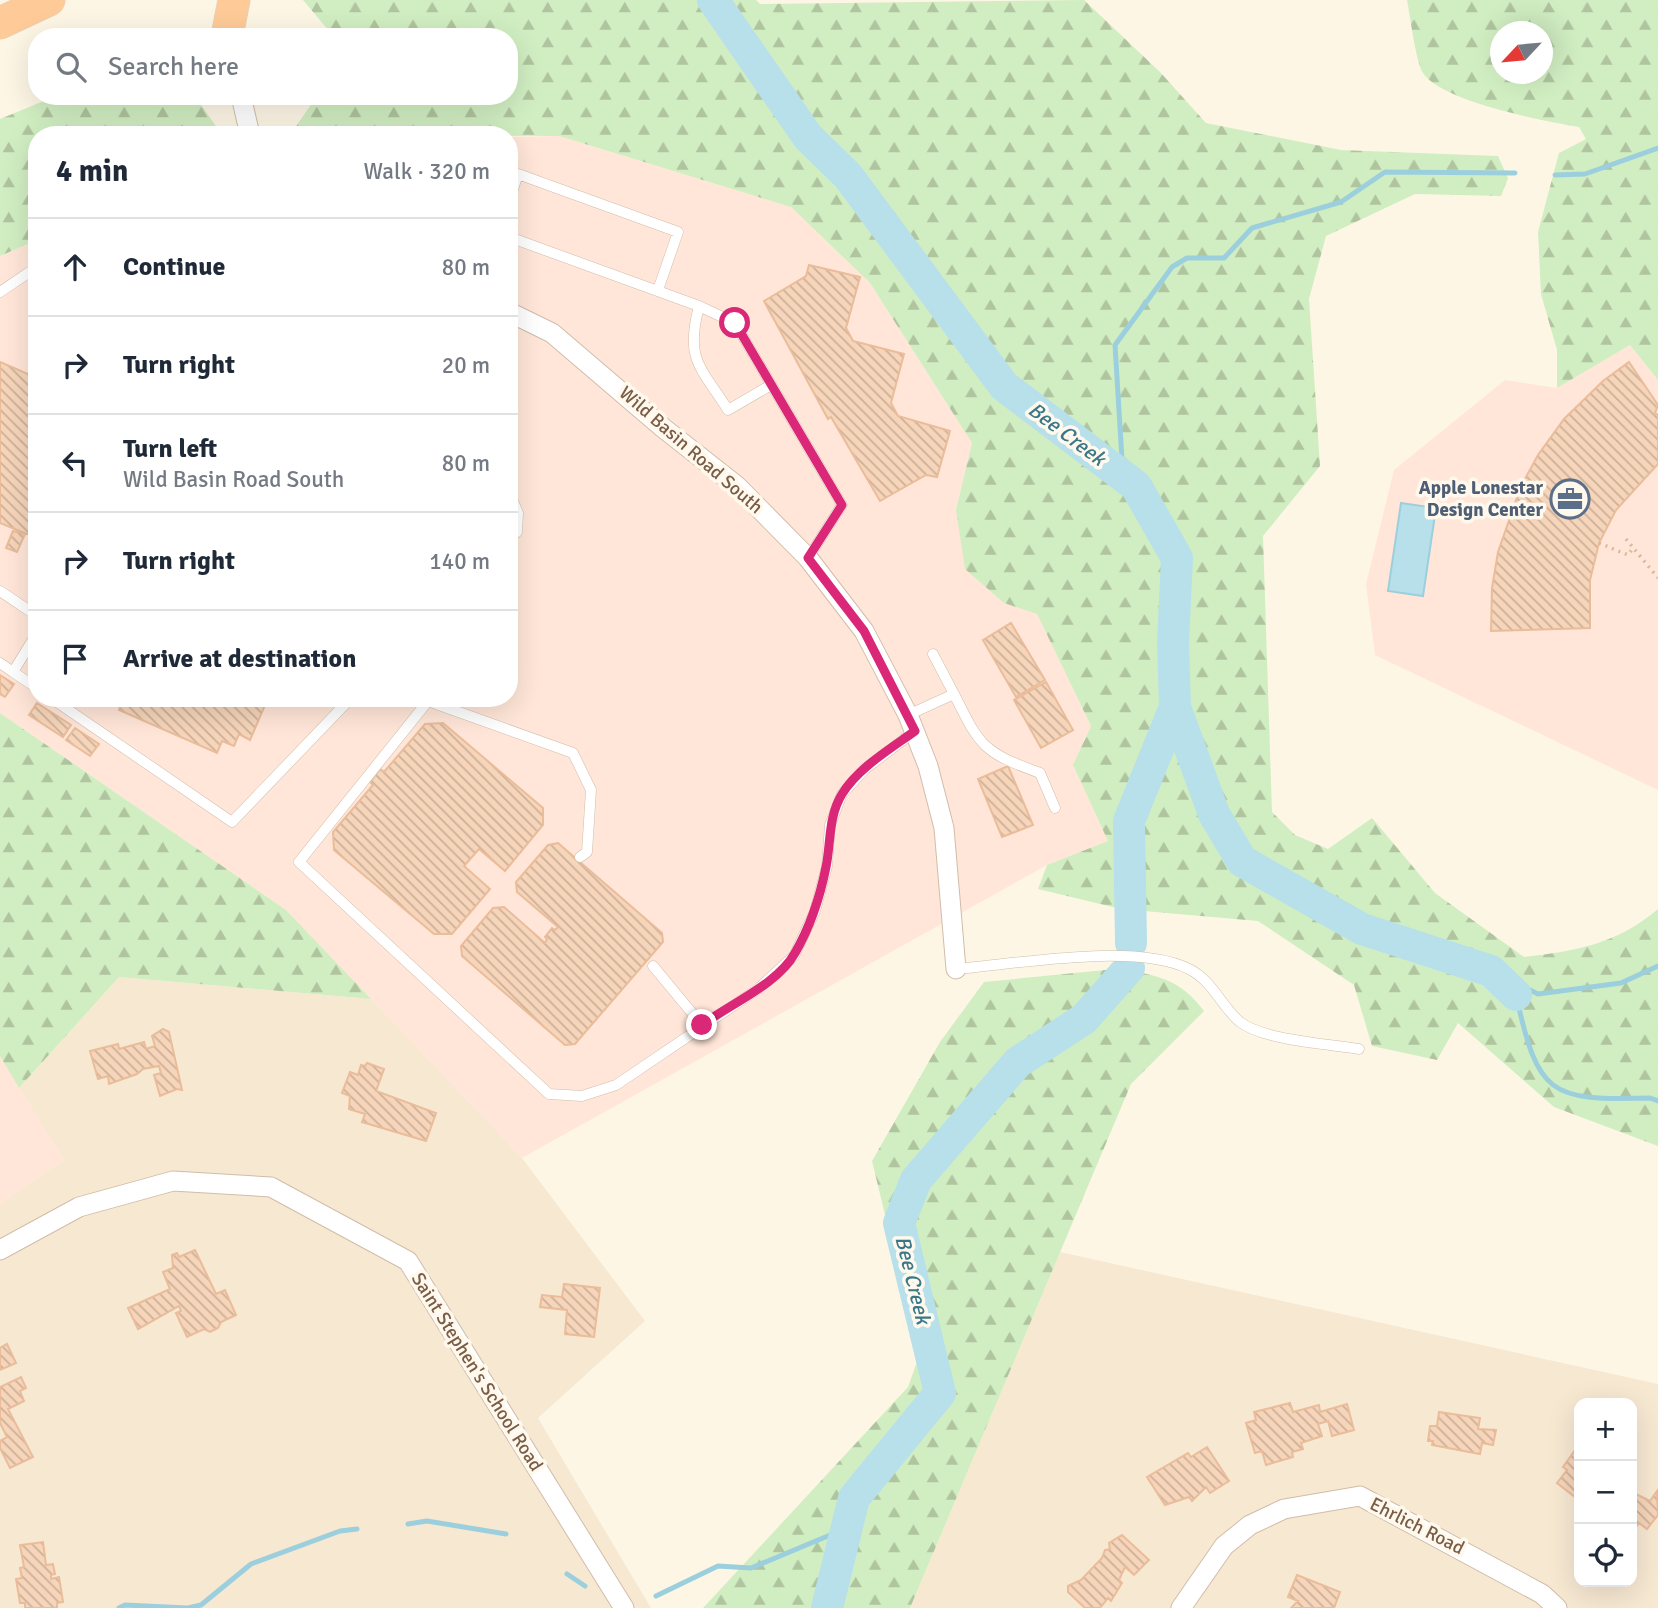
<!DOCTYPE html>
<html lang="en">
<head>
<meta charset="utf-8">
<style>
  body { margin:0; font-family:Signika,sans-serif; background:#f6f6f7; color:#1f2937 }
  .controls { position:absolute; right:21px; bottom:21px; display:grid; overflow:hidden; border-radius:14px; box-shadow:0 7px 28px #0002 }
  .controls button { width:63px; height:63px; display:grid; place-items:center; padding:0; border:0; border-bottom:2px solid #e0e1e3; background:#fff; color:#1f2937; font:35px sans-serif }
  .compass { position:absolute; left:1490px; top:21px; width:63px; height:63px; border-radius:50%; background:#fff; box-shadow:0 7px 28px #0002; rotate:244deg }
  .stop { position:absolute; width:21px; height:21px; margin:-16px; border:5px solid #db2777; border-radius:50%; background:#fff }
  .stop.end { background:#db2777; border-color:#fff; box-shadow:0 2px 7px #0008 }
  .list { margin:0; padding:0; list-style:none }
  h2 { display:flex; justify-content:space-between; align-items:center; height:91px; margin:0; padding:0 28px; font-size:30px }
  h2 small { font-size:23px; font-weight:400; color:#747a83 }
  .list li { display:grid; grid-template-columns:46px 1fr auto; gap:21px; align-items:center; box-sizing:border-box; height:98px; padding:0 28px; border-top:2px solid #e0e1e3 }
  .list b { display:block; font-size:26px; white-space:nowrap }
  .list p { margin:0; font-size:23px; white-space:nowrap; color:#747a83 }
  .list em { font-size:23px; font-style:normal; color:#747a83 }
  .icon { flex:none; width:38px; height:38px; fill:none; stroke:currentColor; stroke-width:2; stroke-linecap:round; stroke-linejoin:round }
  .map { position:relative; flex:none; width:1658px; height:1608px; overflow:hidden }
  .search { position:absolute; background:#fff; box-shadow:0 7px 28px #0002; left:28px; top:28px; width:490px; height:77px; display:flex; align-items:center; gap:18px; box-sizing:border-box; padding:0 24px; border-radius:28px; color:#747a83; font-size:26px }
  .panel { position:absolute; background:#fff; box-shadow:0 7px 28px #0002; left:28px; top:126px; width:490px; height:581px; border-radius:28px }
  .map>svg:first-child { display:block }
  .residential { fill:#f7e8d2; fill-rule:evenodd }
  .commercial { fill:#ffe6d8 }
  .forest { fill:url(#forest-firs); fill-rule:evenodd }
  .water { fill:#b7e0ea; stroke:#9ccfdd; stroke-width:2 }
  .lines { fill:none; stroke-linecap:round; stroke-linejoin:round }
  .stream { stroke:#9ccfdd; stroke-width:5 }
  .river { stroke:#b7e0ea; stroke-width:32 }
  .building { fill:url(#building-back-hatch); stroke:#eabc99; stroke-width:2 }
  .service-casing { stroke:#d1bda9; stroke-width:11 }
  .minor-casing { stroke:#d1bda9; stroke-width:21 }
  .trunk-casing { stroke:#dcd5cf; stroke-width:33 }
  .path { stroke:#dcb89c; stroke-width:3.5; stroke-dasharray:2 5; stroke-linecap:butt }
  .service { stroke:#fff; stroke-width:10 }
  .minor { stroke:#fff; stroke-width:19 }
  .trunk { stroke:#fecb98; stroke-width:32 }
  .route { stroke:#db2777; stroke-width:9 }
  .labels { text-anchor:middle; dominant-baseline:central; stroke-width:7; stroke-linejoin:round; paint-order:stroke }
  .street-label { font-size:19px; fill:#7a5c47; stroke:#fff9ed }
  .service-label { font-size:19px; font-weight:bold; fill:#4e5e75; stroke:#fff9ed; text-anchor:end }
  .water-label { font-size:21px; font-style:italic; fill:#3b7788; stroke:#fff9ed }
</style>
</head>
<body>
<div class="map">
<svg width="1658" height="1608" viewBox="0 0 1658 1608">
  <defs>
    <pattern id="forest-firs" width="22" height="20" patternUnits="userSpaceOnUse" patternTransform="scale(1.75)"><rect width="22" height="20" fill="#d1eec2"/><path d="M5 1l3.5 6h-7zM16 11l3.5 6h-7z" fill="#afc49f"/></pattern>
    <pattern id="building-back-hatch" width="6" height="6" patternUnits="userSpaceOnUse" patternTransform="scale(1.75)"><rect width="6" height="6" fill="#f6d5ba"/><path d="M-1 5l2 2M0 0l6 6M5-1l2 2" fill="none" stroke="#ccb099"/></pattern>
  </defs>
  <rect width="100%" height="100%" fill="#fef6e5"/>
  <!-- residential -->
  <path class="residential" d="M119 977 371 999 522 1158 645 1321 538 1418 651 1608H0V1204L64 1160 19 1088Z
    M1060 1252 1658 1384V1608H910ZM1579 1403H1632V1582H1579Z"/>
  <!-- commercial -->
  <path class="commercial" d="M559 136 791 207 870 283 972 443 956 510 1004 603 1037 614 1091 726 1073 765 1108 841 1047 865 522 1158 286 910 0 713V256L37 240V698H509V137Z
    M1630 345 1658 380V790L1375 655 1366 584 1394 470 1505 380 1557 388Z
    M0 1056 64 1160 0 1204Z"/>
  <!-- forest -->
  <path class="forest" d="M303 0H756L760 4 1084 0 1160 72 1206 123 1341 150 1498 156 1508 178 1501 196 1415 194 1326 236 1309 299 1320 466 1263 536 1272 812 1295 835 1328 849 1372 818 1435 893 1524 957C1576 951 1617 944 1658 909V1146L1554 1107 1458 1023 1437 1060 1372 1046 1354 985 1258 921 1121 909 1038 889 1047 865 1108 841 1073 765 1091 726 1037 614 1004 603 965 569 956 510 972 443 870 283 791 207 559 136 290 135 317 96H509V37H334Z
    M1407 0H1658V380L1630 345 1557 388V350L1541 294 1538 232 1559 153 1586 139 1579 127C1545 121 1442 102 1423 73 1416 63 1410 15 1407 0ZM1500 32H1542V74H1500Z
    M56 96H195L222 135H37V240L0 256V119Z
    M0 713 286 910 371 999 119 977 19 1088 0 1056Z
    M1115 969C1154 974 1180 978 1204 1011L1131 1084 910 1608H703L908 1387 919 1356 872 1161 940 1042 984 982Z"/>
  <!-- water -->
  <path class="water" d="M1401 503 1436 508 1423 596 1388 591Z"/>
  <g class="lines">
    <!-- stream -->
    <path class="stream" d="M1555 175 1585 174 1658 148
      M1123 476 1115 345 1172 267 1187 258H1224L1252 228 1341 202 1385 172 1515 173
      M1491 971 1538 994 1621 983 1658 966
      M1516 995C1538 1095 1549 1101 1650 1098L1658 1101
      M408 1524 427 1521 506 1534
      M567 1574 585 1586
      M656 1596 718 1566 751 1568 847 1528
      M119 1608 125 1605 188 1608 201 1605 251 1564 340 1531 357 1529"/>
    <!-- river -->
    <path class="river" d="M713 0 808 137 848 176 1004 386 1136 486 1177 558 1173 643 1175 707 1129 821 1131 943
      M1175 707 1214 814 1242 861 1362 929 1491 971 1516 995
      M827 1608 854 1498 940 1393 899 1223 916 1180 1018 1062 1084 1019 1129 968"/>
  </g>
  <!-- building -->
  <path class="building" d="M809 265 860 277 846 328 853 341 904 354 891 403 898 416 950 431 937 477 926 475 880 501 831 417 828 419 764 301 806 276Z
    M0 362 37 378V538L0 523Z
    M1629 362 1658 405 1655 413 1658 415V464L1616 510 1599 543 1590 580V628L1491 631 1492 588 1498 552 1521 486 1538 455 1564 419 1603 381Z
    M13 531 25 534 17 552 6 548Z
    M1011 623 1045 680 1016 697 983 640Z
    M0 675 14 684 5 697 0 694Z
    M1046 682 1073 730 1041 748 1014 700Z
    M268 698 250 740 239 734 234 746 222 741 217 753 119 710 123 698Z
    M37 703 71 725 63 737 29 715Z
    M443 723 543 808V825L505 871 479 849 464 866 490 889 452 934H434L334 850 333 832 373 785 370 782 380 769 384 772 425 724Z
    M75 728 99 744 90 756 66 740Z
    M1008 766 1033 825 1002 837 978 779Z
    M558 843 662 933 663 942 575 1044 565 1045 462 956 461 946 493 908 504 907 545 943 547 939 545 937 552 928 555 930 558 927 517 892 516 882 548 845Z
    M163 1029 169 1032 182 1090 177 1089 160 1096 154 1075 161 1073 159 1066 143 1069 137 1074 109 1084 108 1076 98 1079 90 1051 118 1044 119 1049 144 1042 146 1049 155 1046 152 1036Z
    M367 1063 384 1069 376 1091 436 1113 426 1141 362 1122 365 1114 349 1109 350 1096 342 1093 350 1072 358 1075 361 1065 365 1066Z
    M195 1250 216 1294 225 1290 236 1315 221 1322 218 1328 210 1332 204 1329 187 1337 176 1313 181 1311 179 1306 138 1329 128 1308 170 1289 163 1272 173 1268 172 1255 177 1253 179 1257Z
    M564 1284 600 1288 594 1337 565 1334 567 1310 540 1307 542 1295 562 1297Z
    M7 1344 16 1363 0 1370V1348Z
    M21 1377 26 1388 20 1391 24 1401 8 1409 33 1457 10 1468 0 1448V1441L7 1437 0 1423V1387Z
    M1290 1403 1293 1412 1319 1405 1320 1412 1347 1404 1354 1430 1332 1436 1328 1421 1318 1424 1322 1436 1301 1443 1303 1449 1292 1452 1293 1457 1266 1465 1262 1451 1255 1453 1246 1423 1256 1420 1254 1412Z
    M1439 1412 1480 1418 1478 1429 1496 1430 1493 1445 1482 1443 1480 1454 1432 1445 1433 1441H1428L1430 1426H1437Z
    M1578 1446 1579 1491 1575 1497 1557 1483 1567 1470 1563 1467Z
    M1207 1447 1229 1481 1210 1493 1206 1487 1192 1501 1189 1497 1165 1505 1147 1477 1188 1453 1191 1457Z
    M1657 1491 1658 1515 1647 1529 1639 1523 1632 1532V1492L1650 1501Z
    M1122 1535 1149 1560 1134 1575 1125 1567 1119 1580 1122 1583 1111 1601 1108 1598 1100 1608H1085L1068 1592V1586L1081 1580 1102 1558 1105 1550 1110 1549 1109 1543Z
    M43 1542 46 1565 53 1564 55 1574 51 1575V1579L59 1577 63 1602 57 1603V1608H25V1603H20L16 1579 22 1578 20 1568 24 1567 20 1545Z
    M1297 1575 1340 1592 1334 1608H1291L1298 1601 1288 1597Z"/>
  <g class="lines">
    <!-- service casing -->
    <g class="service-casing">
      <path id="service" d="M509 201 518 174 678 232 658 290
        M509 237 699 306 735 323 842 505 808 558
        M0 292 37 267
        M699 306C685 360 700 366 728 410L771 385
        M509 492 518 513 517 532 509 539
        M0 591 37 616
        M37 633 13 672 37 688
        M0 663 13 672
        M954 694C981 748 983 752 1040 773L1055 808
        M51 698 232 822 351 698
        M908 715 954 694 933 654
        M580 857 587 852 591 790 573 753 428 701 299 862 549 1094 582 1096 616 1085 758 989 794 956 815 911 827 866 830 825 842 794 865 769 915 731
        M653 966 702 1025
        M956 969C1017 964 1135 942 1189 969 1213 981 1221 1006 1240 1022 1263 1040 1328 1044 1359 1049"/>
    </g>
    <!-- minor casing -->
    <g class="minor-casing">
      <path id="minor" d="M241 96 250 135
        M509 312 552 333 662 427 737 486 808 558 864 631 908 715 928 766 944 828 956 969
        M0 1250 79 1207 173 1181 271 1187 408 1261 624 1608
        M1181 1608 1224 1546 1250 1525 1284 1509 1360 1496 1542 1594 1557 1608"/>
    </g>
    <!-- trunk casing -->
    <g class="trunk-casing">
      <path id="trunk" d="M0 23 49 0
        M227 36 234 0"/>
    </g>
    <!-- path -->
    <path class="path" d="M1626 539 1658 578
      M1599 543 1628 555 1633 548"/>
    <!-- service -->
    <use href="#service" class="service"/>
    <!-- minor -->
    <use href="#minor" class="minor"/>
    <!-- trunk -->
    <use href="#trunk" class="trunk"/>
  </g>
  <g class="lines">
    <!-- route -->
    <path class="route" d="M702 1025C730 1004 778 984 795 953 810 927 820 897 826 867 831 843 828 817 842 794 858 768 890 749 915 731L864 631 808 558 842 505 735 323"/>
  </g>
  <!-- icons -->
  <defs>
    <g id="office-ring" transform="scale(2.0125)"><circle r="9.5" fill="#fff9ed" stroke="#5c6f8a" stroke-width="1.5"/><path d="M-6-3h4V-5.5h4V-3h4V5H-6ZM-1-4.5V-3h2v-1.5ZM-6 0V1H6V0Z" fill="#5c6f8a"/></g>
  </defs>
  <g fill-rule="evenodd">
    <use href="#office-ring" x="1570" y="499"/>
  </g>
  <g class="labels">
    <!-- street labels -->
    <g class="street-label">
      <text transform="translate(691 450) rotate(41)">Wild Basin Road South</text>
      <text transform="translate(477 1372) rotate(58)">Saint Stephen's School Road</text>
      <text transform="translate(1417 1526) rotate(27)">Ehrlich Road</text>
    </g>
    <!-- service labels -->
    <g class="service-label">
      <text x="1543" y="488">Apple Lonestar<tspan x="1543" dy="22">Design Center</tspan></text>
    </g>
    <!-- water labels -->
    <g class="water-label">
      <text transform="translate(1067 434) rotate(37)">Bee Creek</text>
      <text transform="translate(913 1280) rotate(76)">Bee Creek</text>
    </g>
  </g>
</svg>
<div class="controls">
<button>+</button>
<button>−</button>
<button><svg class="icon" aria-label="locate" viewBox="0 0 24 24"><circle cx="12" cy="12" r="6"/><path d="M12 2v4M12 18v4M2 12h4M18 12h4"/></svg></button>
</div>
<svg class="compass" viewBox="-18 -18 36 36"><path d="M0-13l5 13h-10z" fill="#e53935"/><path d="M0 13l5-13h-10z" fill="#747a83"/></svg>
<div class="stop" style="left:735px;top:323px"></div>
<div class="stop end" style="left:702px;top:1025px"></div>
<div class="search"><svg class="icon" aria-label="search" viewBox="0 0 24 24"><circle cx="10" cy="10" r="6"/><path d="M15 15l6 6"/></svg>Search here</div>
<section class="panel">
<h2>4 min<small>Walk · 320 m</small></h2>
<ul class="list">
<li><svg class="icon" aria-label="ahead" viewBox="0 0 24 24"><path d="M12 20V5M6 11l6-6 6 6"/></svg><div><b>Continue</b></div><em>80 m</em></li>
<li><svg class="icon" aria-label="right" viewBox="0 0 24 24"><path d="M7 20v-9h11M14 6l5 5-5 5"/></svg><div><b>Turn right</b></div><em>20 m</em></li>
<li><svg class="icon" aria-label="left" viewBox="0 0 24 24"><path d="M17 20v-9H6M10 6l-5 5 5 5"/></svg><div><b>Turn left</b><p>Wild Basin Road South</p></div><em>80 m</em></li>
<li><svg class="icon" aria-label="right" viewBox="0 0 24 24"><path d="M7 20v-9h11M14 6l5 5-5 5"/></svg><div><b>Turn right</b></div><em>140 m</em></li>
<li><svg class="icon" aria-label="arrive" viewBox="0 0 24 24"><path d="M6 21V4h12l-3 4 3 4H6"/></svg><div><b>Arrive at destination</b></div></li>
</ul>
</section>
</div>
</body>
</html>
